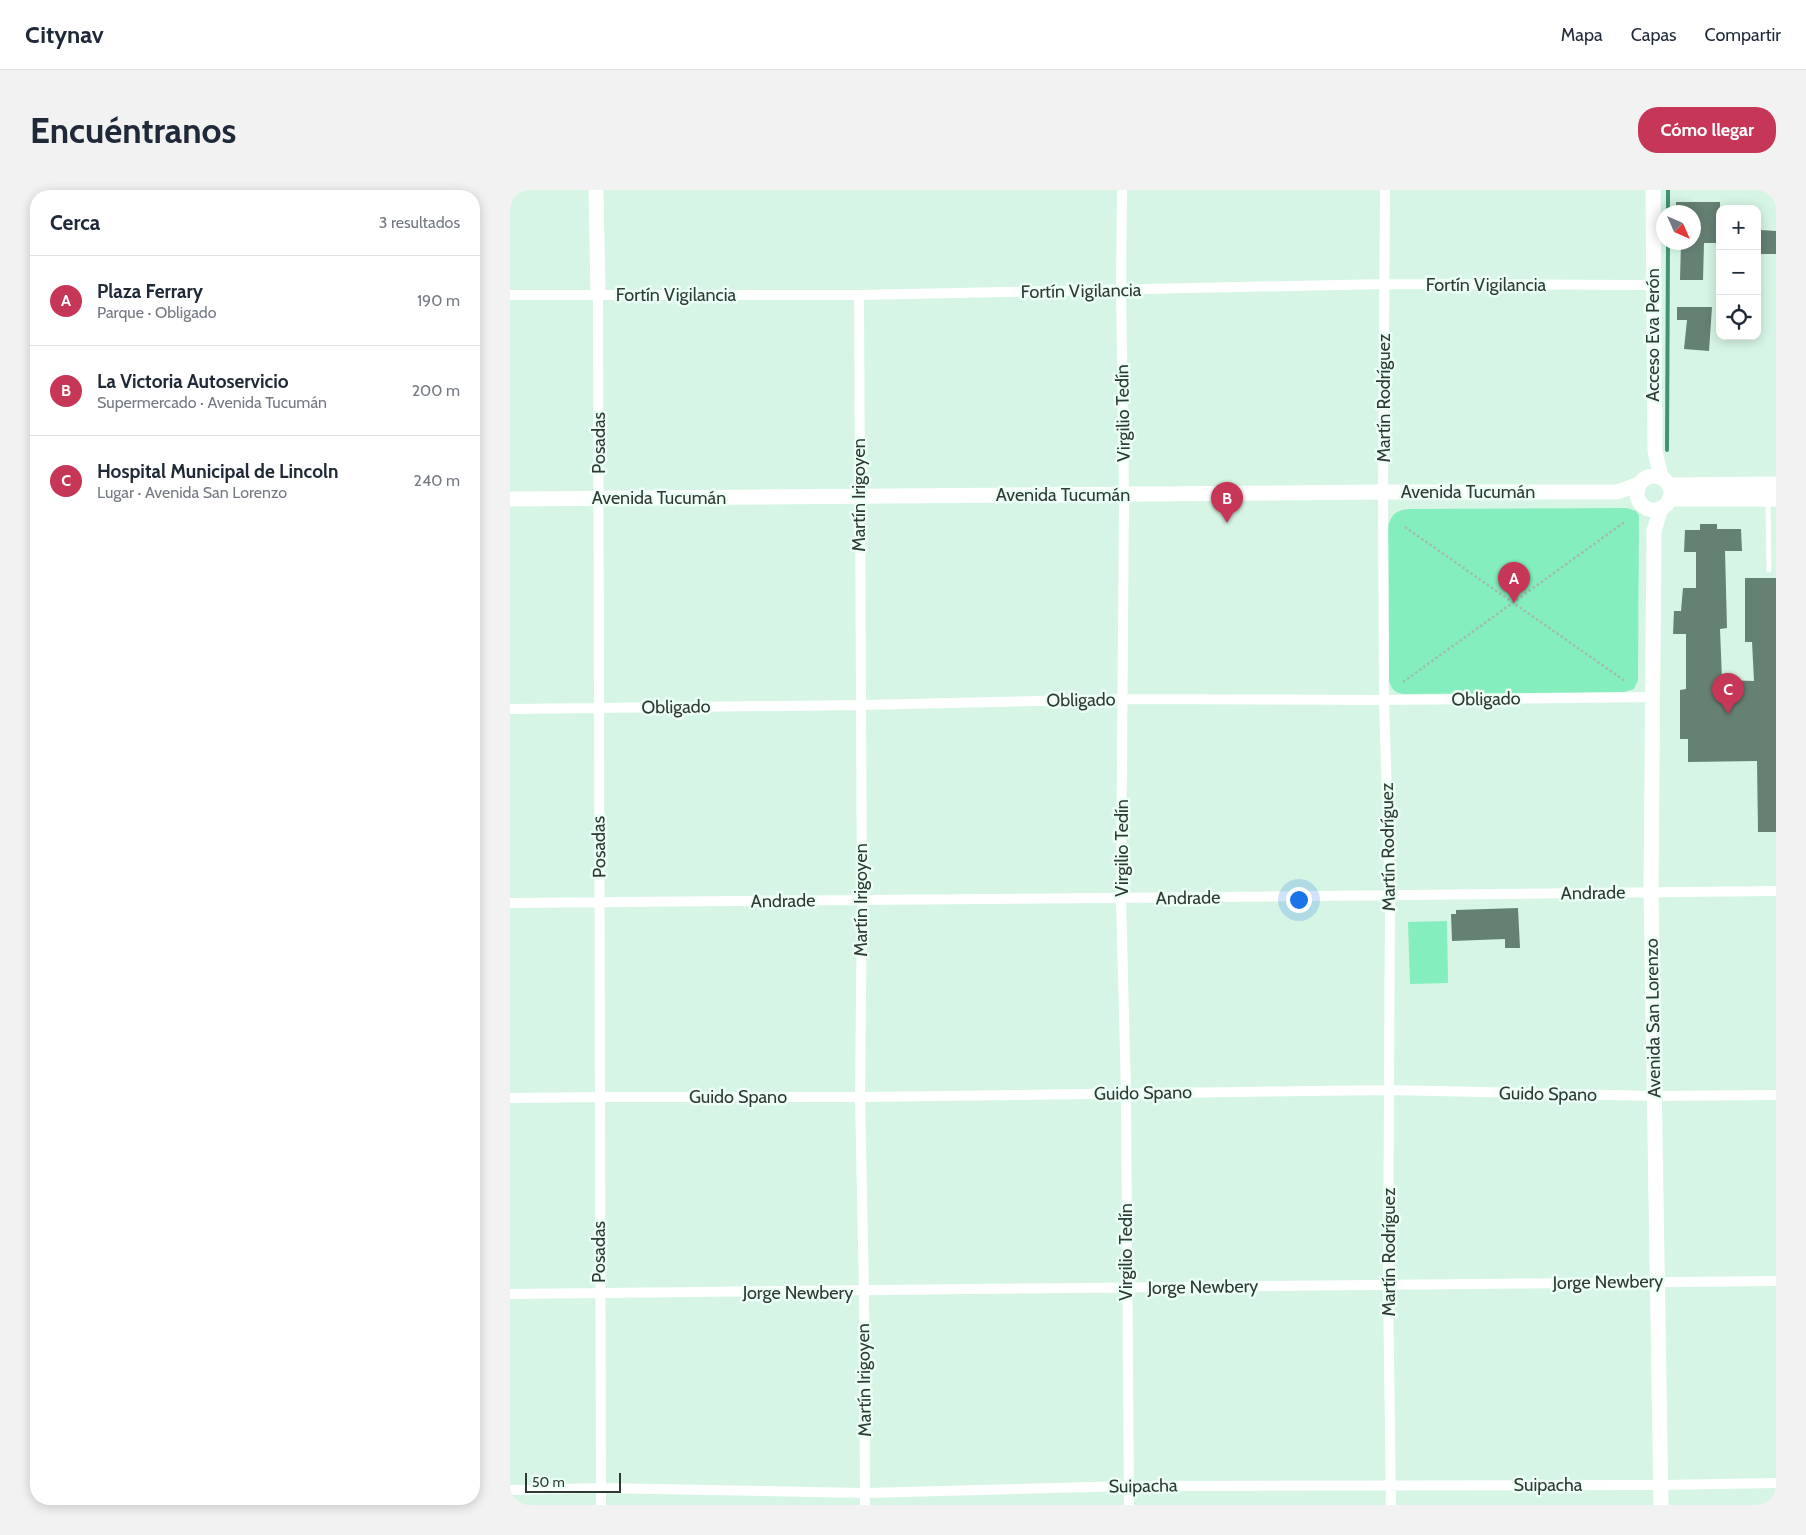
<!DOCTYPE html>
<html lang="es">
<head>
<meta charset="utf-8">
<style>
  body { margin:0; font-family:Cabin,sans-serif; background:#f2f2f3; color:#1f2937 }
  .controls { position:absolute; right:15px; top:15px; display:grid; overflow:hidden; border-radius:10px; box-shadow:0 2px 12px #0003 }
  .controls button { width:45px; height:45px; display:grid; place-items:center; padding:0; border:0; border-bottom:1px solid #e0e1e3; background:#fff; color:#1f2937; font:25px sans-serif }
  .compass { position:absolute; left:1146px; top:15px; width:45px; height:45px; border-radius:50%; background:#fff; box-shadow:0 2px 12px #0003; rotate:135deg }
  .scale { position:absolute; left:15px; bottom:12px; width:96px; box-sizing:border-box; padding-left:5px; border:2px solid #2e3a34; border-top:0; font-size:14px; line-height:18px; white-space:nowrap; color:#2e3a34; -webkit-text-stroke:4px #ecfff5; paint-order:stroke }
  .you { position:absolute; left:788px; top:709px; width:18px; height:18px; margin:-12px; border:4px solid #fff; border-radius:50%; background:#1a73e8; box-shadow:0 0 0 8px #1a73e833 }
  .badge { display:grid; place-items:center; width:32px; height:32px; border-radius:50%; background:#c63656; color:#fff; font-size:16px; font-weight:700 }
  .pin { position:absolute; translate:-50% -41px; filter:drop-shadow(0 1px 2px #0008) }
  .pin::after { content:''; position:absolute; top:26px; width:18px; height:15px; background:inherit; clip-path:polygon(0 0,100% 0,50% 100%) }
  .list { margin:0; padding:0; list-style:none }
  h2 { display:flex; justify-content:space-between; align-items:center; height:65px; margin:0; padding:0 20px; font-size:21px }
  h2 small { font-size:16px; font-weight:400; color:#747a83 }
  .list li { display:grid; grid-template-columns:32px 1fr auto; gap:15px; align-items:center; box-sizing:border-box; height:90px; padding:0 20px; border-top:1px solid #e0e1e3 }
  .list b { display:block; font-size:19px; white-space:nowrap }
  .list p { margin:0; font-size:16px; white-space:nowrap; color:#747a83 }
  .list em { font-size:16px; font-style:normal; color:#747a83 }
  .icon { flex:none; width:28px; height:28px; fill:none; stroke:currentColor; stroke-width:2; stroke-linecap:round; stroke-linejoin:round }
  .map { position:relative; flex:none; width:1266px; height:1315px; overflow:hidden; border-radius:20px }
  header { display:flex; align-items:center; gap:30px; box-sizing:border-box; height:70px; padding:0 25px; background:#fff; border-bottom:1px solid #e0e1e3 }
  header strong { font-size:24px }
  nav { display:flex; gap:28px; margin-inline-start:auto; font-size:18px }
  .intro { display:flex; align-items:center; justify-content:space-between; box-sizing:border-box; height:120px; padding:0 30px }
  h1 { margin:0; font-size:35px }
  .button { padding:12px 22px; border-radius:20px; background:#c63656; color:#fff; font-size:18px; font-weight:700 }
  main { display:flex; gap:30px; padding:0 30px }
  aside { flex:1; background:#fff; border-radius:20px; box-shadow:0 2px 12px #0003 }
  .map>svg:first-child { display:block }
  .green { fill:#85eebe }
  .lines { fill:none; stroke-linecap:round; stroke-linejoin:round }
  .stream { stroke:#409471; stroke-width:4 }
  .building { fill:#658173 }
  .path { stroke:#a3bcaf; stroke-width:2.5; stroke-dasharray:2.5 2.5; stroke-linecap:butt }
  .lane { stroke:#fff; stroke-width:5 }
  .street { stroke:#fff; stroke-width:10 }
  .secondary { stroke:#fff; stroke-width:15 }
  .labels { text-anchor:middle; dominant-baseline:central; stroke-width:5; stroke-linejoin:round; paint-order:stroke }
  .street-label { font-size:18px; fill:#2e3a34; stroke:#ecfff5 }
</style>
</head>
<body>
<header>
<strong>Citynav</strong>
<nav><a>Mapa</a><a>Capas</a><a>Compartir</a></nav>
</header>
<div class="intro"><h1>Encuéntranos</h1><a class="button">Cómo llegar</a></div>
<main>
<aside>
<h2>Cerca<small>3 resultados</small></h2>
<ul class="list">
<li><span class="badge">A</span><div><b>Plaza Ferrary</b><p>Parque · Obligado</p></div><em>190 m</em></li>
<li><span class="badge">B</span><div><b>La Victoria Autoservicio</b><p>Supermercado · Avenida Tucumán</p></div><em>200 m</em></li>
<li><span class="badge">C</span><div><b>Hospital Municipal de Lincoln</b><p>Lugar · Avenida San Lorenzo</p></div><em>240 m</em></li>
</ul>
</aside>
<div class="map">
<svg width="1266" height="1315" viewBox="0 0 1266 1315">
  <rect width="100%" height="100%" fill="#d6f5e5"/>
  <!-- green -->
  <path class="green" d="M1117 318 1126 321 1129 325 1128 490 1124 499 1114 502 894 504C885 503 882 500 879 491L878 336C882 324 886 320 899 319Z
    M937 731 938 793 900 794 898 732Z"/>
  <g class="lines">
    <!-- stream -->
    <path class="stream" d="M1158 22V0
      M1157 260 1158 52"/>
  </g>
  <!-- building -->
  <path class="building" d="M1166 12H1210V53H1194L1193 90H1170L1171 52H1184V22H1166Z
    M1251 40 1266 41V64H1251Z
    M1167 117H1202L1199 161 1174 159 1177 130H1167Z
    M1190 334H1207V339H1231L1232 361H1215L1217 438 1210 439 1212 490 1244 491 1242 452H1235V388H1266V642H1248L1247 571 1178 572V549H1170V500L1176 499V444H1163L1164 421H1171L1173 398H1186V362H1174L1175 340H1190Z
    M1008 718 1010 758H995V749L942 751 941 724H946V720Z"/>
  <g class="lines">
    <!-- path -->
    <path class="path" d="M895 337 1115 491
      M893 492 1116 331"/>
    <!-- lane -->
    <path class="lane" d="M1258 310 1259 380"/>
    <!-- street -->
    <path class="street" d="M612 0 611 100 614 304 611 709 616 903 619 1315
      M875 0 873 302 874 510 880 704 878 1094 881 1315
      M0 105H349L875 94 1143 95
      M88 105 91 1315
      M349 105 352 711 350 907 354 1102 355 1315
      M0 519 351 515 613 509 874 510 1142 507
      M0 713C422 713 844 704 1266 701
      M0 908 89 907H350L879 900 1144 906 1266 905
      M0 1104C422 1102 844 1092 1266 1091
      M0 1300 91 1298 356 1303 619 1296 1151 1295 1266 1293"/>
    <!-- secondary -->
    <path class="secondary" d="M86 0 88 105
      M1143 0 1145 261 1151 288
      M1127 303a17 17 0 1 1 34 0a17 17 0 1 1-34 0Z
      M1158 295 1266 294
      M0 309 873 302H1107L1129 294
      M1159 309H1266
      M1151 318 1144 341 1141 702 1151 1315"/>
  </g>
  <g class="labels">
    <!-- street labels -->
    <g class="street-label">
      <text x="976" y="95">Fortín Vigilancia</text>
      <text transform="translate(571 101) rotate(-1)">Fortín Vigilancia</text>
      <text x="166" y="105">Fortín Vigilancia</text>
      <text transform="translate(1143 145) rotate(-90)">Acceso Eva Perón</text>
      <text transform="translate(874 208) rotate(-90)">Martín Rodríguez</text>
      <text transform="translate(613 223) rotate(-91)">Virgilio Tedín</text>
      <text transform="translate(89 253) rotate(-90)">Posadas</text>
      <text x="958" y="302">Avenida Tucumán</text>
      <text transform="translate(349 305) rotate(-90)">Martín Irigoyen</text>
      <text x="553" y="305">Avenida Tucumán</text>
      <text x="149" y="308">Avenida Tucumán</text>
      <text transform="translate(976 509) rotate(-1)">Obligado</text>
      <text transform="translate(571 510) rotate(-1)">Obligado</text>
      <text transform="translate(166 517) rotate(-1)">Obligado</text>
      <text transform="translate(89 657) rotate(-91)">Posadas</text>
      <text transform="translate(878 657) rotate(-91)">Martín Rodríguez</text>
      <text transform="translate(612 658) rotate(-90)">Virgilio Tedín</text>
      <text transform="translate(1083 703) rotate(-1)">Andrade</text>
      <text transform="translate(678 708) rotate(-1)">Andrade</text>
      <text transform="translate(351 710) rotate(-90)">Martín Irigoyen</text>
      <text transform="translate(273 711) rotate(-1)">Andrade</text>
      <text transform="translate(1143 828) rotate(-91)">Avenida San Lorenzo</text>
      <text transform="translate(633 903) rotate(-1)">Guido Spano</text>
      <text transform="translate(1038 904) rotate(1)">Guido Spano</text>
      <text x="228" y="907">Guido Spano</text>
      <text transform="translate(89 1062) rotate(-90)">Posadas</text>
      <text transform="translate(616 1062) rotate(-90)">Virgilio Tedín</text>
      <text transform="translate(879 1062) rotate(-90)">Martín Rodríguez</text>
      <text transform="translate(1098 1092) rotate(-1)">Jorge Newbery</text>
      <text transform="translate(693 1097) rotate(-1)">Jorge Newbery</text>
      <text x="288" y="1103">Jorge Newbery</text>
      <text transform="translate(354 1190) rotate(-91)">Martín Irigoyen</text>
      <text x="1038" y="1295">Suipacha</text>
      <text transform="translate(633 1296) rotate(-1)">Suipacha</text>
    </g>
  </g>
</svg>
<div class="controls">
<button>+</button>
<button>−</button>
<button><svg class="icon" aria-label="locate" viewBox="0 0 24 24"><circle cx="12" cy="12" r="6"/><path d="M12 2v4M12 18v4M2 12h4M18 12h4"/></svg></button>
</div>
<svg class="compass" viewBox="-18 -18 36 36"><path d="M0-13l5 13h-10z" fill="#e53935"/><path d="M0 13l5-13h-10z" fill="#747a83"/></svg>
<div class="scale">50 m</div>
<div class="you"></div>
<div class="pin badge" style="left:1004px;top:413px">A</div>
<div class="pin badge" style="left:717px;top:333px">B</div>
<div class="pin badge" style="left:1218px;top:524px">C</div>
</div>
</main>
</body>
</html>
